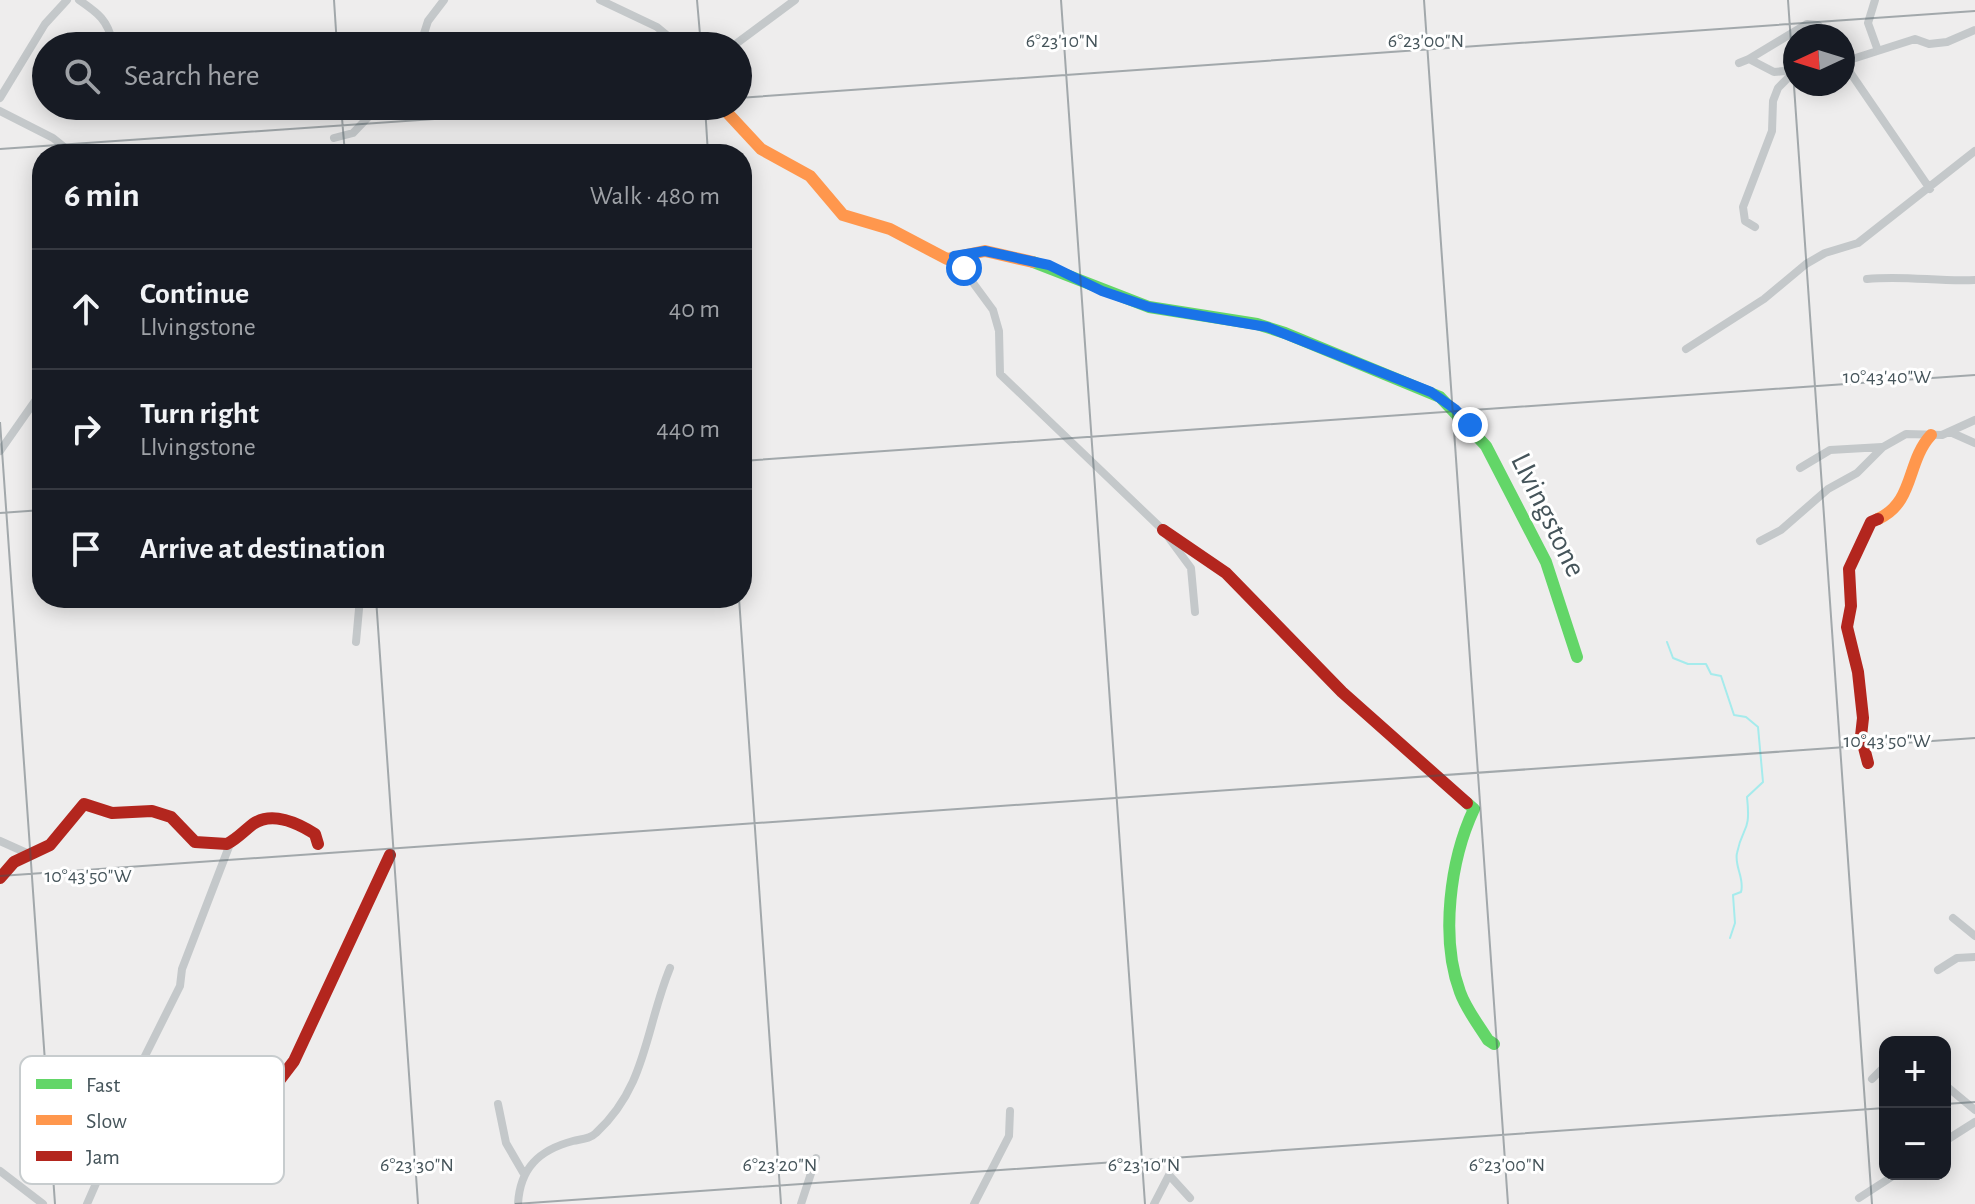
<!DOCTYPE html>
<html lang="en">
<head>
<meta charset="utf-8">
<style>
  body { margin:0; font-family:"Alegreya Sans",sans-serif; background:#20242c; color:#f1f3f6 }
  .controls { position:absolute; right:24px; bottom:24px; display:grid; overflow:hidden; border-radius:16px; box-shadow:0 4px 20px #0003 }
  .controls button { width:72px; height:72px; display:grid; place-items:center; padding:0; border:0; border-bottom:2px solid #363941; background:#171b24; color:#f1f3f6; font:40px sans-serif }
  .compass { position:absolute; left:1783px; top:24px; width:72px; height:72px; border-radius:50%; background:#171b24; box-shadow:0 4px 20px #0003; rotate:266deg }
  .stop { position:absolute; width:24px; height:24px; margin:-18px; border:6px solid #1a73e8; border-radius:50%; background:#fff }
  .stop.end { background:#1a73e8; border-color:#fff; box-shadow:0 2px 8px #0008 }
  .list { margin:0; padding:0; list-style:none }
  h2 { display:flex; justify-content:space-between; align-items:center; height:104px; margin:0; padding:0 32px; font-size:34px }
  h2 small { font-size:26px; font-weight:400; color:#9ea1a6 }
  .list li { display:grid; grid-template-columns:52px 1fr auto; gap:24px; align-items:center; box-sizing:border-box; height:120px; padding:0 32px; border-top:2px solid #363941 }
  .list b { display:block; font-size:30px; white-space:nowrap }
  .list p { margin:0; font-size:26px; white-space:nowrap; color:#9ea1a6 }
  .list em { font-size:26px; font-style:normal; color:#9ea1a6 }
  .icon { flex:none; width:44px; height:44px; fill:none; stroke:currentColor; stroke-width:2; stroke-linecap:round; stroke-linejoin:round }
  .map { position:relative; flex:none; width:1975px; height:1204px; overflow:hidden }
  .search { position:absolute; background:#171b24; box-shadow:0 4px 20px #0003; left:32px; top:32px; width:720px; height:88px; display:flex; align-items:center; gap:20px; box-sizing:border-box; padding:0 28px; border-radius:44px; color:#9ea1a6; font-size:30px }
  .panel { position:absolute; background:#171b24; box-shadow:0 4px 20px #0003; left:32px; top:144px; width:720px; height:464px; border-radius:32px }
  .map>svg:first-child { display:block }
  .lines { fill:none; stroke-linecap:round; stroke-linejoin:round }
  .stream { stroke:#a5ebec; stroke-width:2 }
  .street { stroke:#c4c8ca; stroke-width:8 }
  .fast { stroke:#63d668; stroke-width:12 }
  .slow { stroke:#ff974d; stroke-width:12 }
  .jam { stroke:#b3261e; stroke-width:12 }
  .route { stroke:#1a73e8; stroke-width:10 }
  .ticks { fill:none; stroke:#45545a; stroke-width:2; stroke-opacity:0.45 }
  .labels { text-anchor:middle; dominant-baseline:central; stroke-width:6; stroke-linejoin:round; paint-order:stroke }
  .street-label { font-size:30px; fill:#45545a; stroke:#fff }
  .key { fill:#fff; stroke:#c7ccce; stroke-width:2 }
  .key-label { font-size:22px; fill:#45545a }
  .ticks-label { font-size:20px; text-anchor:middle; fill:#45545a; stroke:#fff; stroke-width:6; stroke-linejoin:round; paint-order:stroke }
</style>
</head>
<body>
<div class="map">
<svg width="1975" height="1204" viewBox="0 0 1975 1204">
  <rect width="100%" height="100%" fill="#eeeded"/>
  <g class="lines">
    <!-- stream -->
    <path class="stream" d="M1667 642 1673 658 1688 664H1706L1711 674 1721 676 1734 715 1746 717 1758 727 1763 782 1747 797C1751 834 1743 824 1737 853 1734 866 1745 879 1741 892L1733 895 1735 923 1730 938"/>
    <!-- street -->
    <path class="street" d="M79 0C98 13 108 20 113 44
      M600 0 657 27 680 46
      M1875 0 1868 23 1877 48
      M420 46 428 21 444 0
      M733 46 795 0
      M1749 59 1807 24 1818 25 1828 36
      M1843 62 1930 189
      M1843 62 1915 39 1929 44 1947 42 1975 30
      M1739 63 1749 59 1774 72 1795 70
      M0 98 45 24 67 0
      M0 111 53 138 73 154
      M334 138 353 133 379 106
      M1755 227 1745 221 1743 207 1772 131 1773 101 1778 88 1795 71
      M954 257 993 310 999 331 1000 374 1163 530 1191 568 1195 612
      M1867 279C1905 275 1938 282 1975 280
      M1686 349 1764 299 1806 264 1825 253 1858 243 1975 151
      M1950 432 1975 443
      M0 451 42 391
      M1800 468 1830 450 1882 447
      M1760 541 1781 530 1828 489 1857 473 1883 447 1906 434 1942 435 1975 420
      M356 642 360 598
      M0 841 29 854
      M1953 918 1975 936
      M1938 970 1957 958 1975 957
      M1872 1079 1885 1066
      M1945 1085 1975 1110
      M498 1104 506 1143 524 1174
      M1945 1141 1975 1122
      M0 1171 43 1204
      M1859 1198 1896 1174
      M87 1204 132 1101 144 1058 180 986 182 969 230 844
      M518 1204C520 1168 539 1150 573 1141 581 1139 590 1139 596 1133 647 1086 645 1029 670 968
      M801 1204 816 1158
      M974 1204 1009 1136 1010 1111
      M1154 1204 1169 1175 1190 1198"/>
    <!-- fast -->
    <path class="fast" d="M1033 262 1149 307 1257 324 1285 333 1440 397 1486 446 1546 562 1577 657
      M1467 803 1474 809C1450 860 1440 938 1460 992 1466 1009 1478 1024 1488 1040L1494 1044"/>
    <!-- slow -->
    <path class="slow" d="M721 106 761 149 810 176 843 215 890 229 947 259 985 251 1033 262
      M1878 519C1915 502 1906 462 1931 435"/>
    <!-- jam -->
    <path class="jam" d="M1163 530 1226 573 1342 692 1467 803
      M1868 763 1861 736 1863 718 1858 672 1847 627 1851 606 1849 569 1871 522 1878 519
      M0 878 14 862 50 845 84 804 112 813 152 811 171 817 195 842 227 844C237 839 244 831 253 824 272 811 298 823 315 834L318 844
      M141 1070 249 1101 265 1099 294 1061 390 855"/>
  </g>
  <g class="lines">
    <!-- route -->
    <path class="route" d="M964 268 954 256 985 251 1049 265 1102 291 1149 307 1267 327 1431 392 1455 409 1470 425"/>
  </g>
  <!-- ticks -->
  <path class="ticks" d="M334 0 337 46M697 0 701 46M1061 0 1145 1204M1424 0 1508 1204M1788 0 1872 1204M738 98 1975 11M341 106 345 154M705 106 708 154M0 149 620 106M0 422 55 1204M742 461 1975 375M0 513 42 510M376 598 418 1204M739 598 781 1204M0 876 1975 738M1945 1104 1975 1102M515 1204 1885 1108"/>
  <g class="labels">
    <!-- street labels -->
    <g class="street-label">
      <text transform="translate(1548 515) rotate(64)">LIvingstone</text>
    </g>
  </g>
  <!-- legend -->
  <rect x="20" y="1056" width="264" height="128" rx="12" class="key"/>
  <rect x="36" y="1079" width="36" height="10" fill="#63d668"/>
  <rect x="36" y="1115" width="36" height="10" fill="#ff974d"/>
  <rect x="36" y="1151" width="36" height="10" fill="#b3261e"/>
  <g class="key-label">
    <text x="86" y="1092">Fast</text>
    <text x="86" y="1128">Slow</text>
    <text x="86" y="1164">Jam</text>
  </g>
  <g class="ticks-label">
    <text x="1062" y="47">6°23'10"N</text>
    <text x="1426" y="47">6°23'00"N</text>
    <text x="1887" y="383">10°43'40"W</text>
    <text x="1887" y="747">10°43'50"W</text>
    <text x="88" y="882">10°43'50"W</text>
    <text x="417" y="1171">6°23'30"N</text>
    <text x="780" y="1171">6°23'20"N</text>
    <text x="1144" y="1171">6°23'10"N</text>
    <text x="1507" y="1171">6°23'00"N</text>
  </g>
</svg>
<div class="controls">
<button>+</button>
<button>−</button>
</div>
<svg class="compass" viewBox="-18 -18 36 36"><path d="M0-13l5 13h-10z" fill="#e53935"/><path d="M0 13l5-13h-10z" fill="#9ea1a6"/></svg>
<div class="stop" style="left:964px;top:268px"></div>
<div class="stop end" style="left:1470px;top:425px"></div>
<div class="search"><svg class="icon" aria-label="search" viewBox="0 0 24 24"><circle cx="10" cy="10" r="6"/><path d="M15 15l6 6"/></svg>Search here</div>
<section class="panel">
<h2>6 min<small>Walk · 480 m</small></h2>
<ul class="list">
<li><svg class="icon" aria-label="ahead" viewBox="0 0 24 24"><path d="M12 20V5M6 11l6-6 6 6"/></svg><div><b>Continue</b><p>LIvingstone</p></div><em>40 m</em></li>
<li><svg class="icon" aria-label="right" viewBox="0 0 24 24"><path d="M7 20v-9h11M14 6l5 5-5 5"/></svg><div><b>Turn right</b><p>LIvingstone</p></div><em>440 m</em></li>
<li><svg class="icon" aria-label="arrive" viewBox="0 0 24 24"><path d="M6 21V4h12l-3 4 3 4H6"/></svg><div><b>Arrive at destination</b></div></li>
</ul>
</section>
</div>
</body>
</html>
